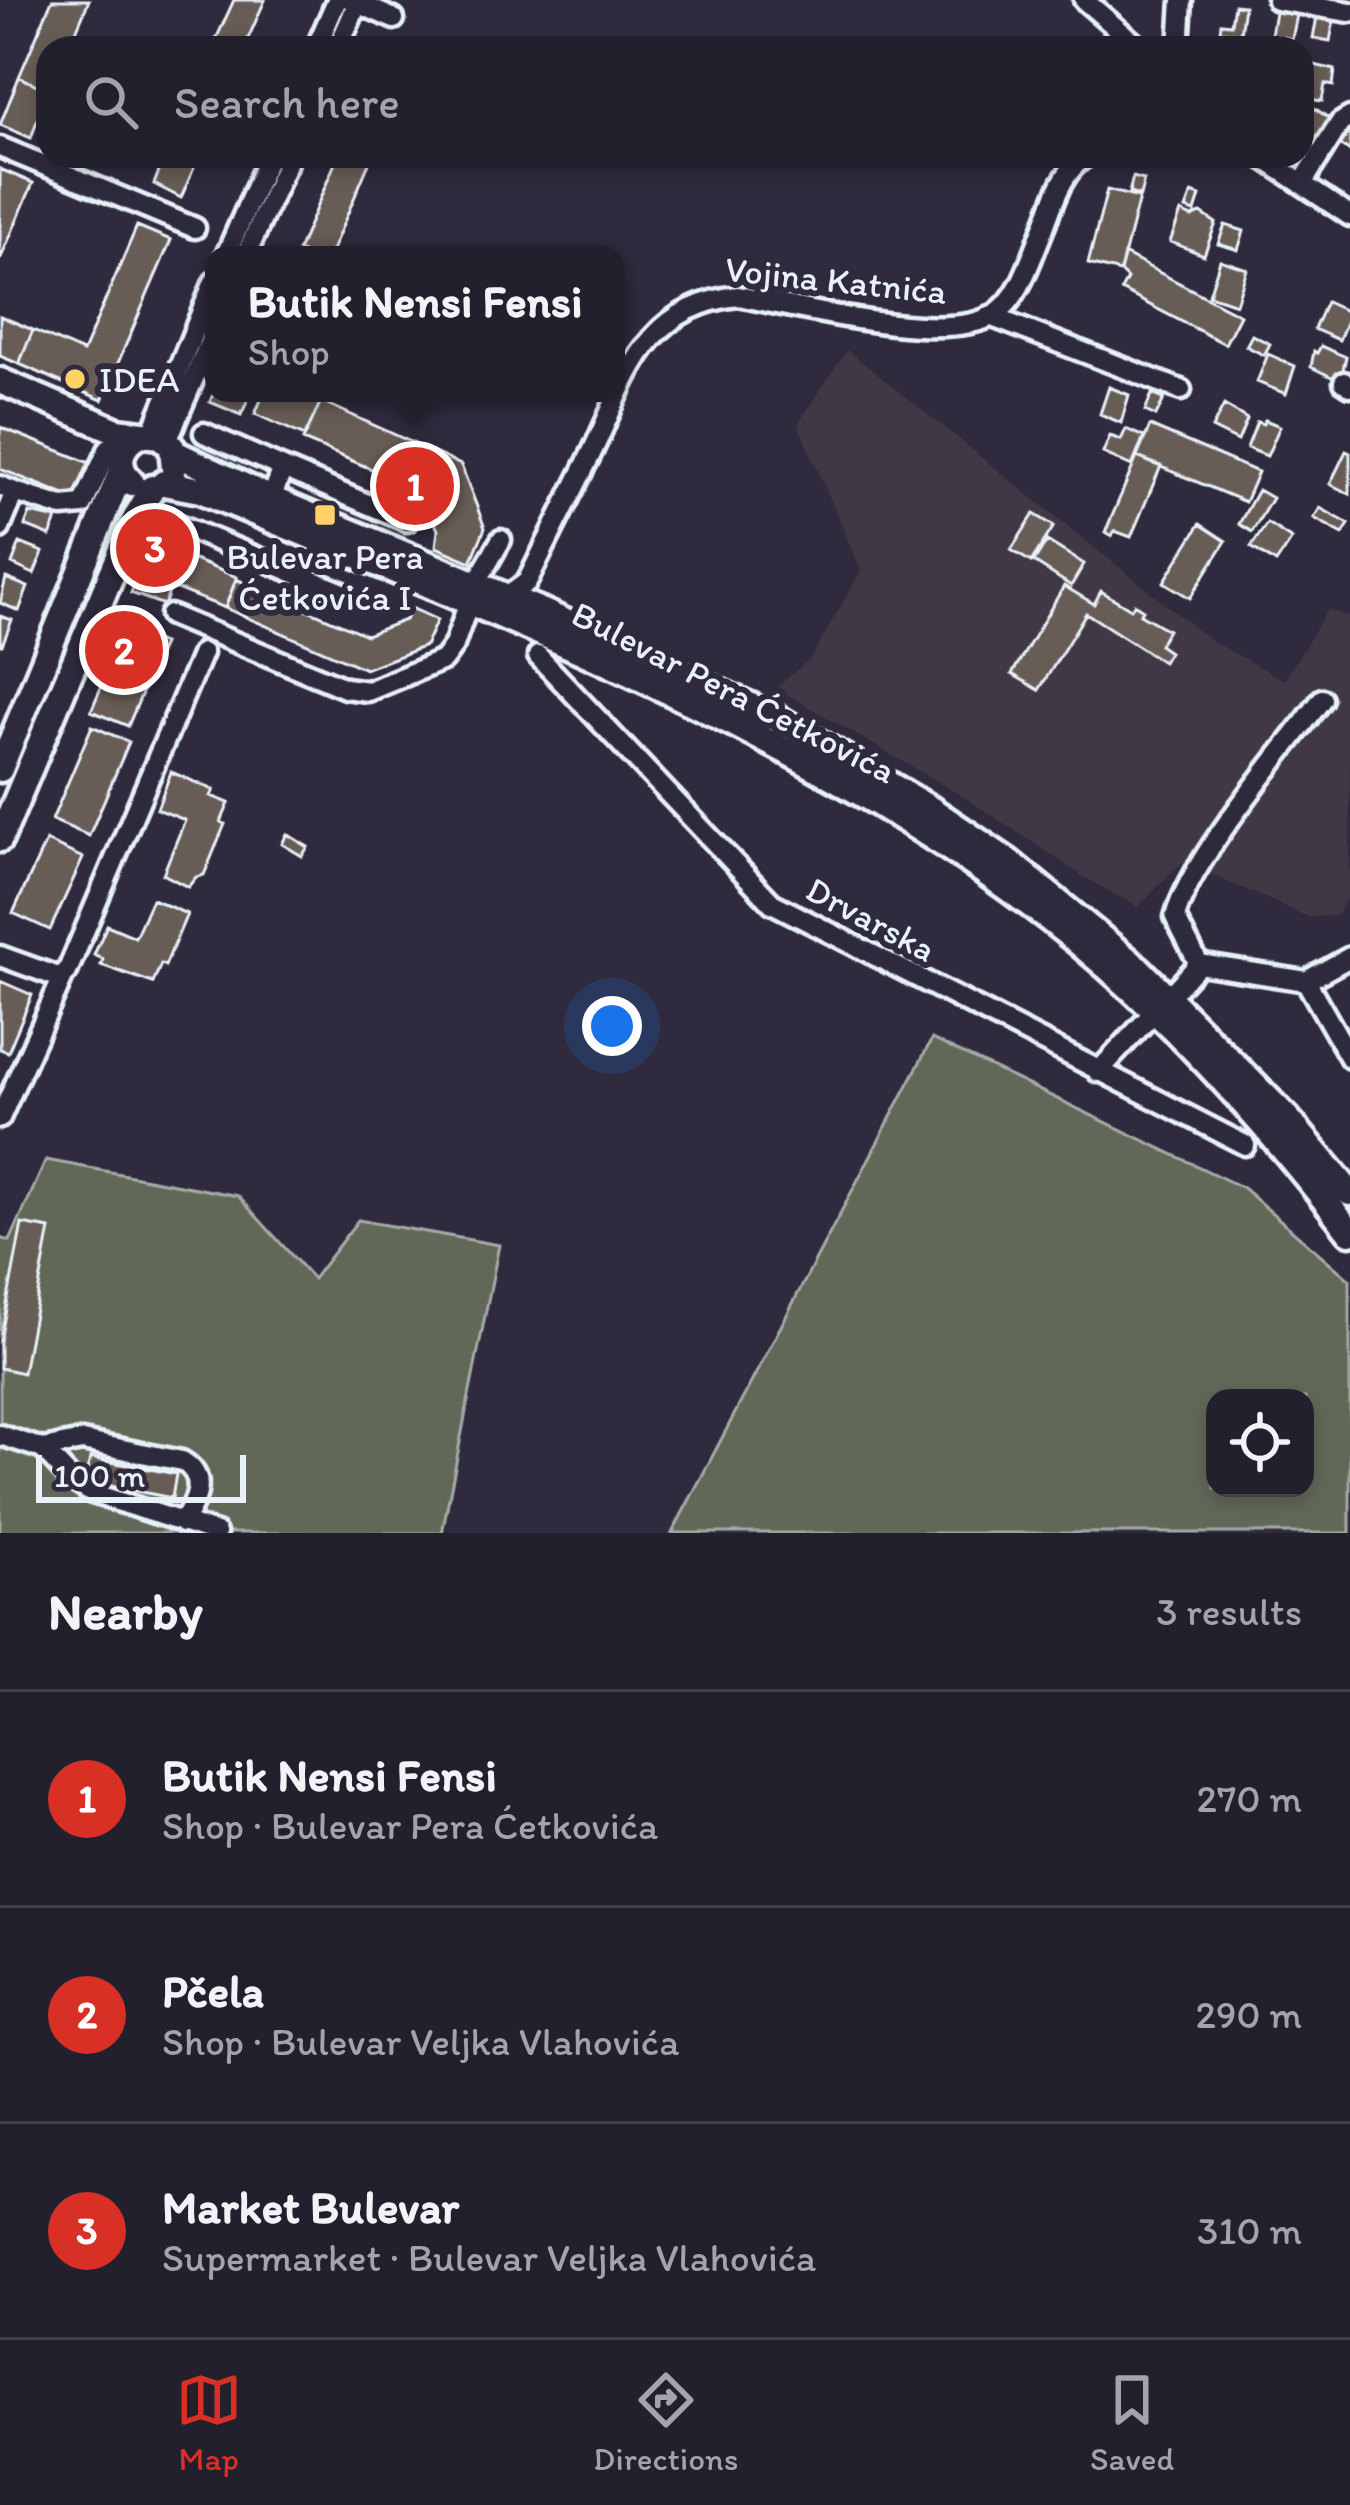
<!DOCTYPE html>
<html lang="en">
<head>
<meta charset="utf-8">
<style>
  body { margin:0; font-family:Itim,sans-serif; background:#2f2d3a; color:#f1f3f6 }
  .controls { position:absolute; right:36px; bottom:36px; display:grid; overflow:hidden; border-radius:24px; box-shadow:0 6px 18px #0003 }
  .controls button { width:108px; height:108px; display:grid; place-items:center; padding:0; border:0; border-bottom:3px solid #403e4a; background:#23202e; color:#f1f3f6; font:60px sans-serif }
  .scale { position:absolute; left:36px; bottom:30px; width:210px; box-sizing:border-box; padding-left:12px; border:6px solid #e8f1f8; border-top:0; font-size:33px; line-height:42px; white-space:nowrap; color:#e8f1f8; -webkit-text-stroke:9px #2f2a3d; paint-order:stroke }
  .you { position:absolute; left:612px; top:1026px; width:42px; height:42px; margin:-30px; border:9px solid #fff; border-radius:50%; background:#1a73e8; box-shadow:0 0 0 18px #1a73e833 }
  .badge { display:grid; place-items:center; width:78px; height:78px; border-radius:50%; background:#d93025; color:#fff; font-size:39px; font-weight:700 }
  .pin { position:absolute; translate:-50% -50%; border:6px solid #fff; box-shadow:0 3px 12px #0006 }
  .popup { position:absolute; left:205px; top:246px; width:420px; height:156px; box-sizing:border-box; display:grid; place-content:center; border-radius:24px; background:#23202e; filter:drop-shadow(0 3px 9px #0005); font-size:39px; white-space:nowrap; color:#a3a3aa }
  .popup b { font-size:45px; color:#f1f3f6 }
  .popup::after { content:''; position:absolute; left:50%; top:100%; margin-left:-24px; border:24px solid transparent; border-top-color:#23202e }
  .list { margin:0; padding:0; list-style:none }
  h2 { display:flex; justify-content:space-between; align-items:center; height:156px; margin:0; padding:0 48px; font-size:51px }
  h2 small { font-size:39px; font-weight:400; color:#a3a3aa }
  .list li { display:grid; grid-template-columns:78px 1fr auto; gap:36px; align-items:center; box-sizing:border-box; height:216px; padding:0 48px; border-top:3px solid #403e4a }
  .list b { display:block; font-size:45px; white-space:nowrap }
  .list p { margin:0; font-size:39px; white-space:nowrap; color:#a3a3aa }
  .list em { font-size:39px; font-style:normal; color:#a3a3aa }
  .icon { flex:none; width:66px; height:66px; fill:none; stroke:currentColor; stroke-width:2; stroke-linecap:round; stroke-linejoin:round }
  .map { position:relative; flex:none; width:1350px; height:1533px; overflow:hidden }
  .search { position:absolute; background:#23202e; box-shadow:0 6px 18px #0003; left:36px; right:36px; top:36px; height:132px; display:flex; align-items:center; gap:30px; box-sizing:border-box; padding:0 42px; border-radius:36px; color:#a3a3aa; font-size:45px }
  .sheet { height:804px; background:#23202e }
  nav { display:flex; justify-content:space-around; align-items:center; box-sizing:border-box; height:168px; border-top:3px solid #403e4a; background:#23202e; font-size:33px; color:#a3a3aa }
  nav a { display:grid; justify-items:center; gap:6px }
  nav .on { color:#d93025 }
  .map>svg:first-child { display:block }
  .built { fill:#403945 }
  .green { fill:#626759; stroke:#a5aca8; stroke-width:3; fill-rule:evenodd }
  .building { fill:#685b57; stroke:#e8f1f8; stroke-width:3 }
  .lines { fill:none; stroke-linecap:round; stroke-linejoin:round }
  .minor-casing { stroke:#e8f1f8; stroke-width:27 }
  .major-casing { stroke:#e8f1f8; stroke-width:33 }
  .minor { stroke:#2f2a3d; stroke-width:18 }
  .major { stroke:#2f2a3d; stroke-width:24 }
  .poi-dot { fill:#ffd166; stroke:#2f2a3d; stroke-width:4.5 }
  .labels { text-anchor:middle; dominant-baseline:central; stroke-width:12; stroke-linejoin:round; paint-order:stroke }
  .street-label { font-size:36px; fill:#e8f1f8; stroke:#2f2a3d }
  .poi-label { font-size:36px; fill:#e8f1f8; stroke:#2f2a3d; text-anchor:start }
</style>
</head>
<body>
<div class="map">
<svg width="1350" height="1533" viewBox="0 0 1350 1533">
  <rect width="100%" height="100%" fill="#2f2a3d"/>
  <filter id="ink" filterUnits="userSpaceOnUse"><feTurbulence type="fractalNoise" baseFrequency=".00833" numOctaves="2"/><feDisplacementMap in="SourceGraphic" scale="24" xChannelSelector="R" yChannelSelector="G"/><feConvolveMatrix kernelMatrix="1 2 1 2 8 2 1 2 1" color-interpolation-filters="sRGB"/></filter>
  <g filter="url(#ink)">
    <!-- built -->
    <path class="built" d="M847 350 1213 642 1284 680 1328 609 1350 617V893L1336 916 1308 917 1182 862 1138 907 1087 879 969 800 776 688 811 658 861 571 798 424Z"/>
    <!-- green -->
    <path class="green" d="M114 519 126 524 15 776 28 735Z
      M932 1039 1243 1188 1350 1280V1533H672ZM1215 1398H1305V1488H1215Z
      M46 1160 238 1196 313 1279 358 1220 499 1245 442 1533H0V1238L10 1241Z"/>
    <!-- building -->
    <path class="building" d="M52 0H89L69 48H48V90L19 77Z
      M265 0 244 48H212L234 0Z
      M1234 5 1244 6 1240 34 1220 31 1221 23 1231 24Z
      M1275 12 1297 15 1292 39 1271 35Z
      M1317 17 1334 20 1330 41 1313 38Z
      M1302 62 1335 70 1333 86 1325 84 1322 101 1302 98Z
      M19 77 48 90 31 138 0 125Z
      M1303 100 1337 124 1313 160 1302 152Z
      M1343 129 1350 134V152L1335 141Z
      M165 156H199L181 198 154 184Z
      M338 156H372L330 255H308L298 251Z
      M0 169 33 183 0 260Z
      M1133 177 1144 180 1140 196 1129 193Z
      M1107 190 1139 198 1120 272 1088 264Z
      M1192 193 1200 196 1195 212 1186 209Z
      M1181 212 1192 217 1201 213 1216 223 1204 255 1170 242Z
      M1225 225 1244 231 1238 250 1218 244Z
      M137 226 171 240 102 400 19 364 33 330 83 352Z
      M1124 254 1240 315 1225 344 1121 290 1127 279 1120 272Z
      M1220 260 1247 269 1236 304 1209 295Z
      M1326 302 1350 313 1339 340 1314 329Z
      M0 316 33 330 19 364 0 356Z
      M1252 335 1270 344 1264 355 1246 346Z
      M1321 346 1346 357 1342 374 1336 379 1311 367 1314 351 1317 353Z
      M1268 354 1295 366 1286 394 1257 382Z
      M1109 387 1129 395 1121 423 1100 414Z
      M214 392V393H251L241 415 210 402Z
      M264 393H300L321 401 305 436 255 414Z
      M1152 394 1164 399 1156 416 1145 411Z
      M321 401 461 465 485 528 471 562 436 547 438 530 421 490 303 440Z
      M1224 405 1247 419 1238 441 1212 428Z
      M1265 420 1280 426 1267 456 1247 448 1257 422 1263 424Z
      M1150 426 1258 472 1245 502 1137 457Z
      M0 427 90 463 75 499 0 469Z
      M1126 429 1144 437 1132 466 1103 453 1110 436 1121 440Z
      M1346 451 1350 453V494L1330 484Z
      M1137 457 1161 466 1131 537 1115 531 1112 536 1105 533Z
      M1258 490 1272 498 1252 532 1239 524Z
      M1320 508 1349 524 1343 534 1314 518Z
      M30 513 57 519 50 536 25 526Z
      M1034 514 1054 526 1031 562 1011 550Z
      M1267 523 1292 539 1276 563 1251 547Z
      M1200 524 1226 541 1190 598 1164 582Z
      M152 540 184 556 164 605 131 593Z
      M1047 541 1084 564 1071 586 1034 562Z
      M20 543 43 552 34 574 12 564Z
      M184 556 237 577 225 608 171 587Z
      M6 578 28 587 19 611 0 603Z
      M236 579 366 635 405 620 411 608 437 620 425 646 365 669 225 608Z
      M1064 586 1094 604 1101 591 1131 609 1134 604 1143 610 1140 614 1168 630 1159 645 1169 652 1163 662 1086 613 1039 690 1012 674Z
      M0 616 12 620 2 645H0Z
      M126 629 163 644 128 726 91 711Z
      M92 726 129 742 89 836 52 820Z
      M171 772 214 790 211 796 229 803 221 822 225 824 204 875 196 877 188 887 163 874 185 820 157 809Z
      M287 834 308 847 302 856 282 844Z
      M46 841 83 858 50 930 13 913Z
      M152 899 187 914 165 966 161 964 153 983 101 965 103 959 94 955 107 925 135 937Z
      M0 981 32 995 8 1052 0 1049Z
      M22 1224 50 1229 23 1373 0 1368V1341Z
      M90 1458 176 1474 172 1498 85 1481Z"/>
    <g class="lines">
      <!-- minor casing -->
      <g class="minor-casing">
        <path id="minor" d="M351 0 394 19
          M1084 0 1140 48
          M1277 0 1350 12
          M316 48 337 0
          M338 48 359 0
          M1179 48 1182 0
          M0 147 195 228
          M1260 156 1350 216
          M1302 184 1340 123 1350 117
          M226 255 269 156
          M246 255 290 156
          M990 316 1181 390
          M1344 382 1350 386
          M152 433 214 282
          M204 433 283 468
          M167 441 214 332
          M0 486 15 492 0 528
          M15 492 62 507 83 505 109 448
          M271 499 283 468 407 521
          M172 522 348 595
          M505 598 527 582C548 540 569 498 590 456 627 381 641 307 738 296 797 307 946 346 995 314 1020 298 1030 261 1041 235 1052 208 1060 171 1087 156
          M170 615 345 688 368 691 443 660 454 645 475 585 501 540
          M538 656 772 903 1245 1145
          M0 956 58 977 67 972 202 653
          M1199 964 1175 917C1192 856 1282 754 1322 699
          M1199 964 1306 981 1350 1058
          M1306 981 1350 957
          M1098 1072 1199 964
          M0 1118 63 977
          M0 1435 43 1449 70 1478 92 1493 216 1533
          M43 1449 82 1441 182 1461C209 1477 196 1502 182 1523"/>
      </g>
      <!-- major casing -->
      <g class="major-casing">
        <path id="major" d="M0 381 117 431 160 436 172 447 174 468
          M175 453 271 499 541 611 777 718 929 808 1009 862 1139 969 1288 1119 1350 1193
          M132 483C116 467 118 448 137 436
          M164 483 200 490C491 612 797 725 1049 919 1164 1008 1262 1118 1350 1232
          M0 769 122 470
          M0 839 134 521 152 488"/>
      </g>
      <!-- minor -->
      <use href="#minor" class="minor"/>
      <!-- major -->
      <use href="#major" class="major"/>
    </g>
  </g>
  <!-- markers -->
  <g class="poi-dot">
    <circle cx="75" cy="379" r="12"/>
    <rect x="313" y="503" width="24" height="24" rx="6"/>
  </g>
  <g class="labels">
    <!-- street labels -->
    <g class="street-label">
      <text transform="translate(836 280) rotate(6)">Vojina Katnića</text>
      <text transform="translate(734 692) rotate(27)">Bulevar Pera Ćetkovića</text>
      <text transform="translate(871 919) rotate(28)">Drvarska</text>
    </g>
    <!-- poi labels -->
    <g class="poi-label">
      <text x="99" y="379">IDEA</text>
      <text x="325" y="556" text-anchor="middle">Bulevar Pera<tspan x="325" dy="41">Ćetkovića I</tspan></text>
    </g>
  </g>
</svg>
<div class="controls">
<button><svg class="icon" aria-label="locate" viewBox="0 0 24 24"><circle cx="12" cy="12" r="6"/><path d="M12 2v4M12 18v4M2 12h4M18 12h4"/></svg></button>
</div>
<div class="scale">100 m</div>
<div class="you"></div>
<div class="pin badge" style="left:415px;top:486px">1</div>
<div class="popup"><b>Butik Nensi Fensi</b>Shop</div>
<div class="pin badge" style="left:124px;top:650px">2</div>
<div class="pin badge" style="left:155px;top:548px">3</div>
<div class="search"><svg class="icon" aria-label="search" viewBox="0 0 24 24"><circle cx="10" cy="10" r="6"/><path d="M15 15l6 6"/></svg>Search here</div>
</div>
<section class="sheet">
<h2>Nearby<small>3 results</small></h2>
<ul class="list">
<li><span class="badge">1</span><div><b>Butik Nensi Fensi</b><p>Shop · Bulevar Pera Ćetkovića</p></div><em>270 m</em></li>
<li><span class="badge">2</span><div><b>Pčela</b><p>Shop · Bulevar Veljka Vlahovića</p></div><em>290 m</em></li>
<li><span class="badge">3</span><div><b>Market Bulevar</b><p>Supermarket · Bulevar Veljka Vlahovića</p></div><em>310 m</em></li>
</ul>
</section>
<nav>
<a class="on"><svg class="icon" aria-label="map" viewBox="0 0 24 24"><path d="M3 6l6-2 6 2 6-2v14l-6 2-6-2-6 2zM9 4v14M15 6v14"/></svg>Map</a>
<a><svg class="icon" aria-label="directions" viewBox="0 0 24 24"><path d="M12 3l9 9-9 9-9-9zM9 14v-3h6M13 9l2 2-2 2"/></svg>Directions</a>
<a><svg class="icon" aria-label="saved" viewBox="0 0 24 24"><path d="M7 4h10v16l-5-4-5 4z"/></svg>Saved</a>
</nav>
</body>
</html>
